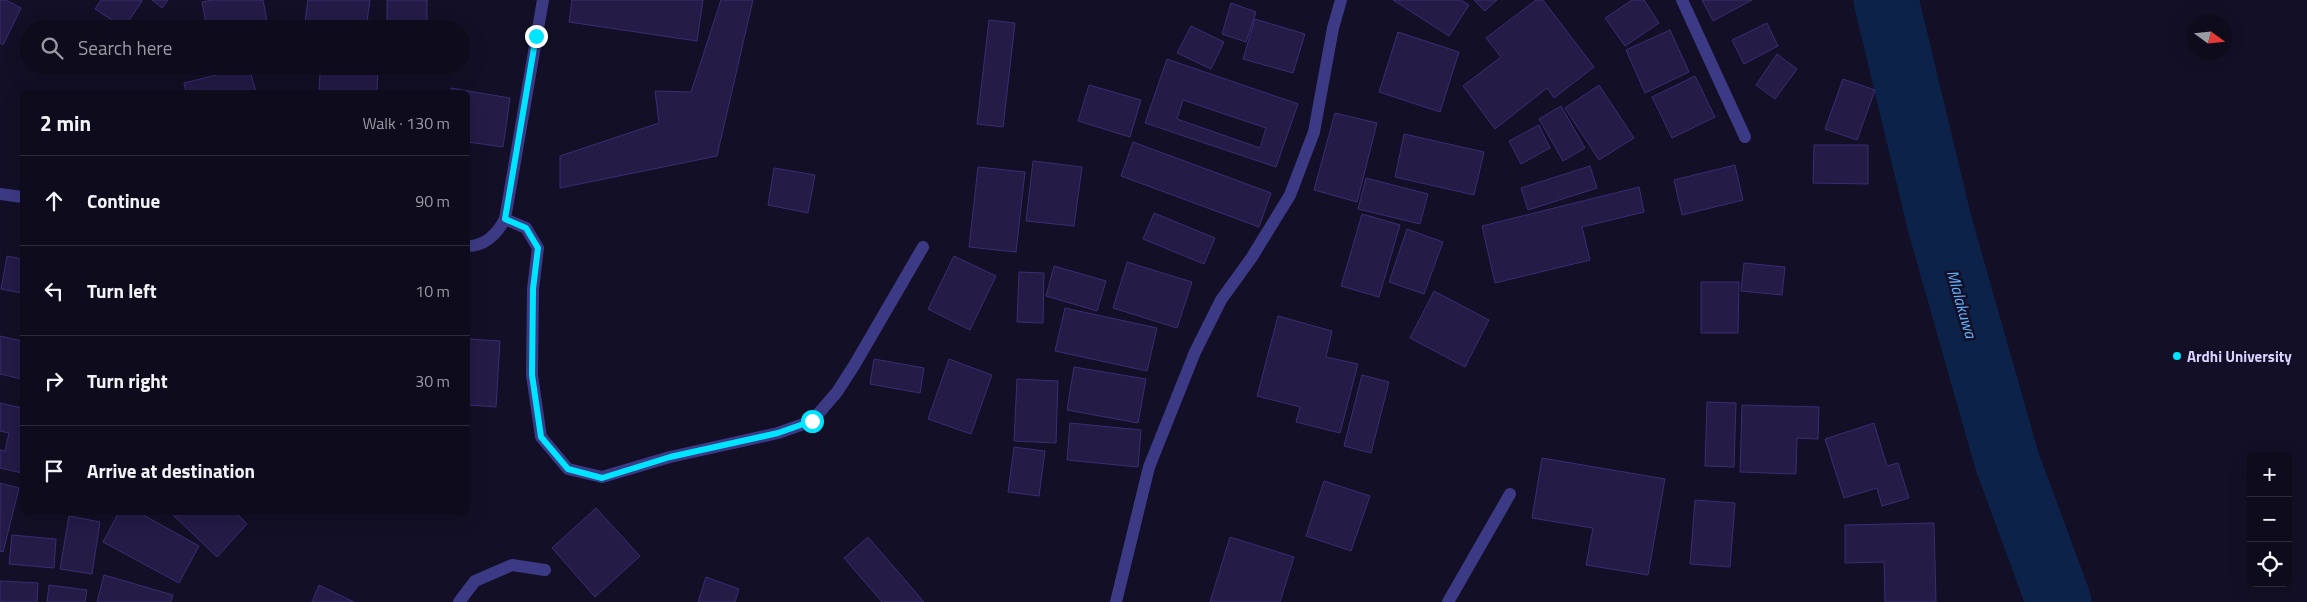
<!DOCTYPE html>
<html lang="en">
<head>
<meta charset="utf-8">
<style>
  body { margin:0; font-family:"Titillium Web",sans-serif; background:#1c1929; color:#f1f3f6 }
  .controls { position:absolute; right:15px; bottom:15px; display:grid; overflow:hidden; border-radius:8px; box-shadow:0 5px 20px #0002 }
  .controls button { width:45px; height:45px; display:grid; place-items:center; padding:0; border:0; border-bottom:1px solid #2e2b3b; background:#0e0b1c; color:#f1f3f6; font:25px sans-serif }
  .compass { position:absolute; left:2187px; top:15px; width:45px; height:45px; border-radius:50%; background:#0e0b1c; box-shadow:0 5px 20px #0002; rotate:105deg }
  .stop { position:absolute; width:15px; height:15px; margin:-11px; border:4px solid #00e5ff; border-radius:50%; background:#fff }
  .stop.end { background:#00e5ff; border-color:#fff; box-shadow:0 1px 5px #0008 }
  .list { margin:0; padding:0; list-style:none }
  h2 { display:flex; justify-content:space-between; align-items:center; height:65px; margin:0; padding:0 20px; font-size:21px }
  h2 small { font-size:16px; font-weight:400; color:#9b9ba3 }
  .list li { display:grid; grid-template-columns:32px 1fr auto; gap:15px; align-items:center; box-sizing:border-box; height:90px; padding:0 20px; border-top:1px solid #2e2b3b }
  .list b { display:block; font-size:19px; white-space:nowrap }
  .list em { font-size:16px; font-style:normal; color:#9b9ba3 }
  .icon { flex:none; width:28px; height:28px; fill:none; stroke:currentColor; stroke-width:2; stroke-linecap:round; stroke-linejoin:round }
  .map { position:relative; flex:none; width:2307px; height:602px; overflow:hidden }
  .search { position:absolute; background:#0e0b1c; box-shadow:0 5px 20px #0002; left:20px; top:20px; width:450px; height:55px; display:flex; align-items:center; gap:12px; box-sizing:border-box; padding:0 18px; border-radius:28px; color:#9b9ba3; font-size:19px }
  .panel { position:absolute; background:#0e0b1c; box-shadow:0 5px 20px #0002; left:20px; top:90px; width:450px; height:425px; border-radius:8px }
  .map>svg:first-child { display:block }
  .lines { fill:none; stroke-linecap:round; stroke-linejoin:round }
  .river { stroke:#0c2248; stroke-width:65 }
  .building { fill:#241b47; stroke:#3b2d73; fill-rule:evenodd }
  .street { stroke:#3d3a85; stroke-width:12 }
  .route { stroke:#00e5ff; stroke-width:6 }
  .poi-dot { fill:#00e5ff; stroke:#130f26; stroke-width:2 }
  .labels { text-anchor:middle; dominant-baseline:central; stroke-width:5; stroke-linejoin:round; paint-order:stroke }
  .poi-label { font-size:15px; font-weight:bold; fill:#d9d4ff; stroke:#130f26; text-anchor:start }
  .water-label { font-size:16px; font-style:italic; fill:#62b6ff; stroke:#130f26 }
</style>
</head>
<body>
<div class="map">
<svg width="2307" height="602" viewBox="0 0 2307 602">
  <rect width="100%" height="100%" fill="#130f26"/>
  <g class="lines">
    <!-- river -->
    <path class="river" d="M1886 0 1940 225 2007 461 2059 602"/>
  </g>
  <!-- building -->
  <path class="building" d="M0 0H6L21 8 3 45 0 43Z
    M101 0H141L142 1 124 28 95 9Z
    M152 0H168L162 8Z
    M213 0H263L268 26 254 29H207L202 2Z
    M308 0H370L366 29 304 28Z
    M387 0H427V29H387Z
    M572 0H703L697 41 569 22Z
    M721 0H753L717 156 560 188V156L659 123 655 91 691 92Z
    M1393 0H1461L1469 5 1449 36Z
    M1474 0H1497L1485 11Z
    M1536 0H1543L1594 67 1554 98 1547 88 1495 129 1463 86 1501 57 1486 38Z
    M1632 0H1644L1659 23 1625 46 1605 18Z
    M1702 0H1752L1713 21Z
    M1231 3 1256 12 1246 42 1222 34Z
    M1255 19 1305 34 1293 73 1243 59Z
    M989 20 1015 23 1003 127 977 124Z
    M1767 23 1778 46 1744 64 1732 40Z
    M1191 26 1224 42 1211 69 1177 53Z
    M1670 30 1689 72 1645 93 1626 50Z
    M1398 32 1459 52 1440 112 1379 92Z
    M1777 54 1797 69 1775 99 1756 85Z
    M1167 59 1298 104 1276 167 1145 123ZM1183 100 1266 128 1260 148 1177 119Z
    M328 66H378L377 92H319L320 73 328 74Z
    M249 67 256 92H186L184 83Z
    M1695 76 1715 117 1672 138 1652 97Z
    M1843 79 1875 90 1857 140 1825 129Z
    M1089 85 1141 100 1130 137 1078 121Z
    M1599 85 1634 138 1599 160 1565 108Z
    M451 88 510 98 503 147 468 142V92H451Z
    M1561 106 1585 148 1563 161 1539 119Z
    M1335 113 1377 123 1357 202 1314 190Z
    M1539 125 1550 148 1521 164 1509 141Z
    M1404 134 1484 152 1474 195 1395 177Z
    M1133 142 1271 193 1259 227 1121 176Z
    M1814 145H1868V184L1813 183Z
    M1033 161 1082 167 1074 226 1026 221Z
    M1735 165 1743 200 1682 215 1674 180Z
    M1590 166 1597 188 1528 210 1521 188Z
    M978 167 1025 172 1016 252 969 247Z
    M774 168 815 175 808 213 768 205Z
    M1366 178 1428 194 1420 224 1358 209Z
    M1639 187 1644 212 1582 227 1590 260 1495 283 1482 226Z
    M1154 213 1215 238 1204 264 1143 239Z
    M1362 214 1400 225 1379 297 1341 286Z
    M1407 229 1443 242 1424 294 1389 282Z
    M7 256 22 259V293L1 289Z
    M954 256 996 276 970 330 928 309Z
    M1127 262 1192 282 1177 328 1113 308Z
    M1744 263 1785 267 1782 295 1741 291Z
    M1054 266 1106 281 1097 311 1046 296Z
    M1019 272 1044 273 1043 323 1017 322Z
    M1701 282H1739L1738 333H1701Z
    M1434 291 1489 320 1465 367 1410 338Z
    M1065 308 1157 328 1147 371 1055 351Z
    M1278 316 1332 331 1326 357 1358 364 1340 433 1296 422 1300 407 1257 396Z
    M0 336 22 341V379L0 374Z
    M468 339 500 341 496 407 468 405Z
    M874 359 924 368 920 393 870 384Z
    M949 359 992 375 971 434 928 419Z
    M1074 367 1146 379 1138 423 1067 410Z
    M1362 375 1389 382 1371 453 1344 446Z
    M1017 379 1058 381 1056 443 1014 441Z
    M1707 402 1736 403 1734 467 1705 466Z
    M0 403 22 408V473L0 468V450L5 451 9 433 0 431Z
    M1742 405 1819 407 1818 439 1797 438 1796 474 1740 472Z
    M1070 423 1141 430 1138 467 1067 460Z
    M1874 423 1887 466 1898 463 1909 498 1882 506 1877 488 1844 498 1825 439Z
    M1014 447 1045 451 1039 496 1008 492Z
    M1542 458 1665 479 1648 575 1586 565 1593 528 1532 518Z
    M1324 481 1370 496 1351 551 1306 536Z
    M0 483 19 488 3 552 0 551Z
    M1695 500 1735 503 1730 567 1690 564Z
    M596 508 640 556 595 597 552 548Z
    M119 512H138L199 546 179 583 103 542Z
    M170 512H235L247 524 217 557Z
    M69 516 100 522 92 574 60 569Z
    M1934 523 1936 602H1885L1884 562 1845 563V525Z
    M12 535 56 539 54 568 9 564Z
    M868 537 924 602H882L844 558Z
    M1230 537 1294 557 1280 602H1210Z
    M104 575 173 595 171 602H97Z
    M706 577 739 589 735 602H698Z
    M0 581 38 583 37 602H0Z
    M49 585 87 590 85 602H47Z
    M319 585 354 602H312Z"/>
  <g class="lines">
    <!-- street -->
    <path class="street" d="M1682 0 1745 137
      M0 194 22 197
      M505 219 526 228 538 248 533 289 532 375 541 437 568 469 602 477 670 457 778 433 812 421 837 392 855 364 923 247
      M468 246C486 246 497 234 505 219L543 0
      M459 602 475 581 512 565 545 570
      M1116 602 1149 467 1195 352 1221 300 1252 257 1290 195 1314 132 1333 28 1341 0
      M1448 602 1510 494"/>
  </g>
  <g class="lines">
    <!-- route -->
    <path class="route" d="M536 36 505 219 526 228 538 248 533 289 532 375 541 437 568 469 602 478 670 457 778 433 812 421"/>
  </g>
  <!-- markers -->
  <circle class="poi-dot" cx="2177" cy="356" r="5"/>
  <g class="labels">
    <!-- poi labels -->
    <g class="poi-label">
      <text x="2187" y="356">Ardhi University</text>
    </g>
    <!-- water labels -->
    <g class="water-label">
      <text transform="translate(1962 304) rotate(74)">Mlalakuwa</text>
    </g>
  </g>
</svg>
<div class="controls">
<button>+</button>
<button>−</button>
<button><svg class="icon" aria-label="locate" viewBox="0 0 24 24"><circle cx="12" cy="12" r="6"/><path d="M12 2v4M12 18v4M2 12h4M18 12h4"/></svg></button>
</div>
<svg class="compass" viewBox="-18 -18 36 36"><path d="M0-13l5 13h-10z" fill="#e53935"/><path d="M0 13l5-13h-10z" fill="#9b9ba3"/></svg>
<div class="stop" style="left:812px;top:421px"></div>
<div class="stop end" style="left:536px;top:36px"></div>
<div class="search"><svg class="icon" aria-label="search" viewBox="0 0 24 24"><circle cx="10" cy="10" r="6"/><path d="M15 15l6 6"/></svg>Search here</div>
<section class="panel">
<h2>2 min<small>Walk · 130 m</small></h2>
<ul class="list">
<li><svg class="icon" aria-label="ahead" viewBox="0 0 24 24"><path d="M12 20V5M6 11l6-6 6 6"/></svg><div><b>Continue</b></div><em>90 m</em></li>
<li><svg class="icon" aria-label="left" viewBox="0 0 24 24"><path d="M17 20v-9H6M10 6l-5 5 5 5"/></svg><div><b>Turn left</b></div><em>10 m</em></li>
<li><svg class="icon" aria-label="right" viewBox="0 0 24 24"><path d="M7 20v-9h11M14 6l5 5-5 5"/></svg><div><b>Turn right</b></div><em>30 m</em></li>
<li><svg class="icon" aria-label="arrive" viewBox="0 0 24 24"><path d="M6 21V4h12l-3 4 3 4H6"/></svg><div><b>Arrive at destination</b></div></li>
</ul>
</section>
</div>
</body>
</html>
